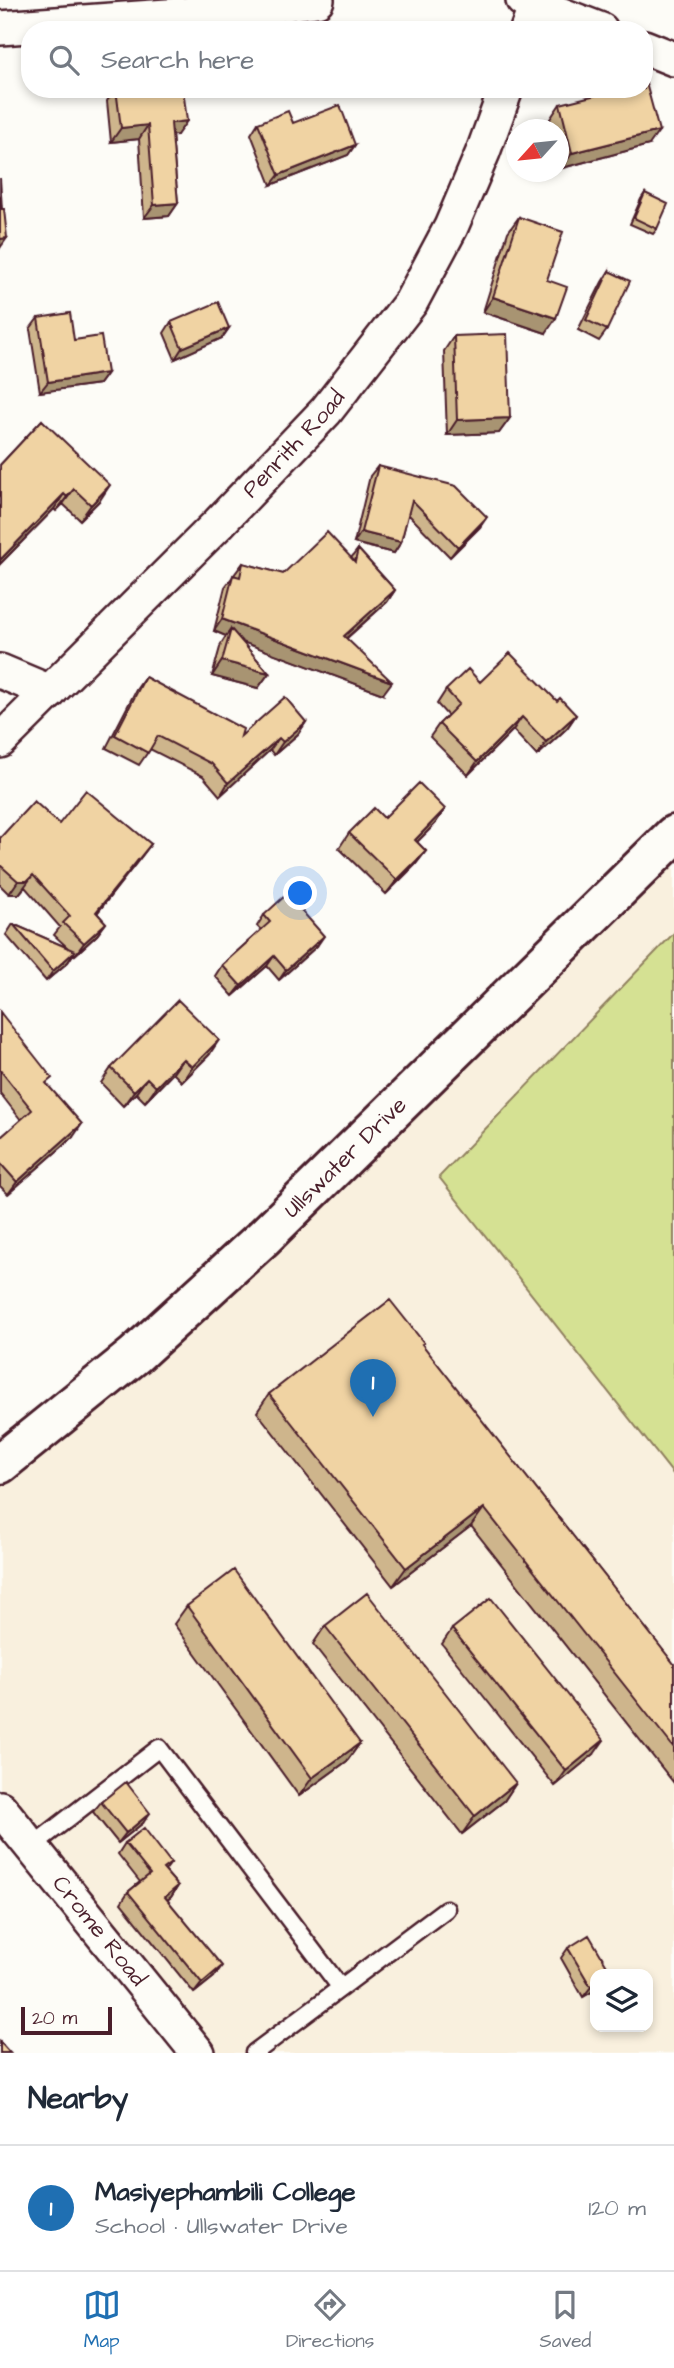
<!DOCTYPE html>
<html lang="en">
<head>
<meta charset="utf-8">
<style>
  body { margin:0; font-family:"Architects Daughter",sans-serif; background:#f2f2f3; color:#1f2937 }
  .controls { position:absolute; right:21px; bottom:21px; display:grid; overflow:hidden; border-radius:14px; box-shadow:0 4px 10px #0003 }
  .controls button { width:63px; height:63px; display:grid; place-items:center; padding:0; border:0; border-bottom:2px solid #e0e1e3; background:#fff; color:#1f2937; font:35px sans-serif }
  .compass { position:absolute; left:506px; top:119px; width:63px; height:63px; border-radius:50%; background:#fff; box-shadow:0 4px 10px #0003; rotate:243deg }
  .scale { position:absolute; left:21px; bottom:18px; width:91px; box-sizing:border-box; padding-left:7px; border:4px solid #4a1f2b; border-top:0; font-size:19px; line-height:24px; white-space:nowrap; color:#4a1f2b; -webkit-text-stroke:5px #fdfcf7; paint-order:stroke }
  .you { position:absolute; left:301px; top:894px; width:24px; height:24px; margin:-18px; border:5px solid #fff; border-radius:50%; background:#1a73e8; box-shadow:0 0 0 10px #1a73e833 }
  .badge { display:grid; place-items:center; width:46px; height:46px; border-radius:50%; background:#1f6fb2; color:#fff; font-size:23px; font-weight:700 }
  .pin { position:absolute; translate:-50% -58px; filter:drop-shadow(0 2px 4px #0008) }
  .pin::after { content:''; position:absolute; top:37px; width:24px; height:21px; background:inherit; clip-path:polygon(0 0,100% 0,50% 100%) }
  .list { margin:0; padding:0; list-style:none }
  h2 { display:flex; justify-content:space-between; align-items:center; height:91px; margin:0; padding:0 28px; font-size:30px }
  h2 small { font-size:23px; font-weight:400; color:#747a83 }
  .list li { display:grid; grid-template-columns:46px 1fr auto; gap:21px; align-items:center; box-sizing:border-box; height:126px; padding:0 28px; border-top:2px solid #e0e1e3 }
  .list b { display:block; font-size:26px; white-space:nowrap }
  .list p { margin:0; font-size:23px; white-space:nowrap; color:#747a83 }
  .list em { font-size:23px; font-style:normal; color:#747a83 }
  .icon { flex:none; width:38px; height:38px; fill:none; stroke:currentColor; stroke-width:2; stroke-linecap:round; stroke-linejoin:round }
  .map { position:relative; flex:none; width:674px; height:2053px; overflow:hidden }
  .search { position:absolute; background:#fff; box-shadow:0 4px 10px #0003; left:21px; right:21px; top:21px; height:77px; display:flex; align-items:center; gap:18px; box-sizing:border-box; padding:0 24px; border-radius:28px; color:#747a83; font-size:26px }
  .sheet { height:217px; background:#fff }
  nav { display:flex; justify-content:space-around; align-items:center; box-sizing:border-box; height:98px; border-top:2px solid #e0e1e3; background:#fff; font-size:19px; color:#747a83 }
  nav a { display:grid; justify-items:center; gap:4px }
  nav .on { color:#1f6fb2 }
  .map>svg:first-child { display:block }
  .built { fill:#f9f0de; fill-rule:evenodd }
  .green { fill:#d5e193; stroke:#90805f; stroke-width:2 }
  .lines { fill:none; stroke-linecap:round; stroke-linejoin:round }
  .lane-casing { stroke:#4a1f2b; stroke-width:21 }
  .street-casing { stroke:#4a1f2b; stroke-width:38 }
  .secondary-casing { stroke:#4a1f2b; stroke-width:44 }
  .lane { stroke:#fdfcf7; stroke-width:16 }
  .street { stroke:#fdfcf7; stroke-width:33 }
  .secondary { stroke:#fdfcf7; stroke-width:38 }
  .wall { fill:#ceb58c; stroke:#4a1f2b; stroke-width:2 }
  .shaded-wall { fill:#a89472; stroke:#4a1f2b; stroke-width:2 }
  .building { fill:#f0d3a3; stroke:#4a1f2b; stroke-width:2 }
  .labels { text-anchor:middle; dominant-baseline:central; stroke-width:6; stroke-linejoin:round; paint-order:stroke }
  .street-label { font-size:23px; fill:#4a1f2b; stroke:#fdfcf7 }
</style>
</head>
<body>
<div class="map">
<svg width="674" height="2053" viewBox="0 0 674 2053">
  <rect width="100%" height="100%" fill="#fdfcf7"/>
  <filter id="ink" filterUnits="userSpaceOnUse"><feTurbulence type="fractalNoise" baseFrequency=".0143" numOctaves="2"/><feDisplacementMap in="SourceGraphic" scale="14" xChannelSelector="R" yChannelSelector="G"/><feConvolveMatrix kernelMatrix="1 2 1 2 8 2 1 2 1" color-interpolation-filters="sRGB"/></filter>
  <g filter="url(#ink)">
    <!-- built -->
    <path class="built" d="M674 857V2053H207L0 1794V1476ZM595 1974H648V2027H595Z"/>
    <!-- green -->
    <path class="green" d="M674 933V1475L439 1177Z"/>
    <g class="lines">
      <!-- lane casing -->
      <g class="lane-casing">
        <path id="lane" d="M31 1847 159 1748 341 1988
          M254 2053 446 1909"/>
      </g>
      <!-- street casing -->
      <g class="street-casing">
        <g id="street">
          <path d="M523 0 601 30"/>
          <path d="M0 28 223 12 317 0"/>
          <path d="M527 30 538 0"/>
          <path d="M644 47 674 59"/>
          <path d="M0 671 50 692"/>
          <path id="s1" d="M0 741 218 524 326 411 411 302 451 227 483 152 506 89"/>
          <path id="s2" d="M0 1808 198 2053"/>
        </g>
      </g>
      <!-- secondary casing -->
      <g class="secondary-casing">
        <g id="secondary">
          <path id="s3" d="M0 1464 135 1355 263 1238 674 835"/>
        </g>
      </g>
      <!-- lane -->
      <use href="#lane" class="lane"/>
      <!-- street -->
      <use href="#street" class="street"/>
      <!-- secondary -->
      <use href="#secondary" class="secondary"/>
    </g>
    <!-- wall -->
    <path class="wall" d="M115 89H183L177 135H172L178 203 169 216 144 218 139 139 111 142 107 101Z
      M560 104 649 145 562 168 558 154V130H552L550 119Z
      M258 123H293L355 145 348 155 271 185 251 134Z
      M645 193 657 229 653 234 630 224 641 199Z
      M519 217 547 280 546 333 483 312 508 232Z
      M609 271 607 330 599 341 578 330 602 282Z
      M38 318 74 340 107 373 99 384 40 392 30 329Z
      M171 322 229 328 222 338 175 359 164 333Z
      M454 336 510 418 499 433 447 435 444 351Z
      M42 420 100 500 80 520 63 504 56 511 54 509 0 564V465Z
      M378 466 480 527 450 557 408 514 401 542 394 553 354 543 370 476Z
      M358 549 395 590 387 602 346 639 383 694 241 641 269 673 258 688 212 676 221 644 226 636 214 631 225 587 243 563 283 574 351 558Z
      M145 677 241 736 306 722 298 734 274 755 270 750 220 796 203 776 150 749 139 765 106 748 136 690Z
      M480 682 557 701 576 715 567 728 537 756 513 730 468 775 430 737 439 724 448 716 437 704 446 690Z
      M384 818 435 824 417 842 426 851 415 865 386 894 339 848 349 833Z
      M59 824 151 844 97 913 106 923 97 935 75 955 74 953 68 962 46 981 6 935 13 924 68 948 54 935 60 927 25 887 19 894H9L0 885V838Z
      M264 915 317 946 279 980 267 966 233 996 215 976 222 965 261 930 257 926Z
      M0 1012 47 1085 73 1137 8 1194 0 1186V1138L21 1120 0 1093Z
      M209 1055 182 1082 173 1073 145 1102 136 1093 123 1106 101 1083 111 1068Z
      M422 1345 674 1664V1783L471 1526 393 1586 257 1412 269 1394Z
      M187 1606 360 1743 347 1761 299 1796 174 1624Z
      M325 1626 516 1783 504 1801 462 1834 313 1644Z
      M452 1629 594 1754 555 1786 442 1644Z
      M101 1802 143 1823 118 1843 93 1812Z
      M125 1843 171 1863 165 1871 178 1886 171 1897 167 1900 214 1977 194 1993 121 1903 128 1892 140 1882 118 1854Z
      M568 1948 595 1990 583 1997 561 1958Z"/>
    <!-- shaded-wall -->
    <path class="shaded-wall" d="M187 121 177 135 162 136 171 123Z
      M148 125 139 139 111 142 121 128Z
      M659 131 649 145 562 168 572 153Z
      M355 145 348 155 271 185 279 175Z
      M178 203 169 216 144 218 154 205Z
      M7 238 0 248V239Z
      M493 297 556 318 546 333 483 312Z
      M229 328 222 338 175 359 182 348Z
      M107 373 99 384 40 392 48 382Z
      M510 418 499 433 447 435 457 420Z
      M110 485 100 500 80 520 91 505Z
      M74 489 63 504 56 511 67 497Z
      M64 494 54 509 0 564V560Z
      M487 517 480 527 450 557 458 547Z
      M361 532 401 542 394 553 354 543Z
      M395 590 387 602 335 648 344 636Z
      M222 619 392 682 383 694 229 637 231 629 226 636 214 631Z
      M222 661 269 673 258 688 212 676Z
      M576 715 567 728 537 756 546 742Z
      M522 717 513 730 468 775 477 762Z
      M306 722 298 734 274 755 283 742Z
      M279 738 270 750 220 796 228 783Z
      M445 809 435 824 404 855 415 840Z
      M151 844 142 856 88 925 96 912Z
      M426 851 415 865 386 894 397 880Z
      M33 875 19 894H9L18 881Z
      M106 923 97 935 75 955 84 943Z
      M324 936 317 946 279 980 286 970Z
      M75 951 68 962 46 981 53 971Z
      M274 956 267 966 233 996 241 986Z
      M219 1040 209 1055 182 1082 192 1067Z
      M183 1059 173 1073 145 1102 156 1087Z
      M147 1078 136 1093 123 1106 134 1091Z
      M82 1124 73 1137 8 1194 17 1182Z
      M484 1508 471 1526 393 1586 406 1568Z
      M604 1740 594 1754 555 1786 566 1771Z
      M360 1743 347 1761 299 1796 312 1778Z
      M516 1783 504 1801 462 1834 475 1816Z
      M150 1813 143 1823 118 1843 126 1833Z
      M178 1886 171 1897 158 1907 165 1897Z
      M222 1966 214 1977 194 1993 202 1983Z
      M595 1984V1990L583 1997 591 1987Z"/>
    <!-- building -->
    <path class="building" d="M644 83H646L659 131 572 153 560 104 620 89H644Z
      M116 89H183L187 121 171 123 178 203 154 205 148 125 121 128Z
      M340 105 355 145 279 175 258 123 288 111 293 123Z
      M0 178 2 209H4L7 238 0 239Z
      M645 193 668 204 657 229 634 218Z
      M519 217 563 232 547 280 567 287 556 318 493 297Z
      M609 271 630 281 607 330 586 320Z
      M218 302 229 328 182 348 171 322Z
      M70 313 74 340 101 336 107 373 48 382 38 318Z
      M507 334 510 418 457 420 454 336Z
      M42 420 110 485 91 505 74 489 67 497 64 494 0 560V465Z
      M378 466 456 486 487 517 458 547 412 500 401 542 361 532Z
      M327 532 355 562 358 549 395 590 344 636 392 682 222 619 233 575 240 577 243 563 283 574Z
      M231 629 269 673 222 661Z
      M510 653 557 701 560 698 576 715 546 742 522 717 477 762 439 724 459 704 446 690 468 669 480 682Z
      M145 677 243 729 241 736 285 697 306 722 283 742 279 738 228 783 212 764 158 736 148 753 115 735Z
      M419 783 445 809 415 840 426 851 397 880 349 833 374 808 384 818Z
      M86 790 151 844 96 912 106 923 84 943 63 923 70 916 33 875 27 881H18L0 865V838L34 801 59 824Z
      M287 894 324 936 286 970 274 956 241 986 222 965 270 922 264 915Z
      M13 924 75 951 53 971Z
      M178 1000 219 1040 192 1067 183 1059 156 1087 147 1078 134 1091 111 1068Z
      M0 1012 52 1078 46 1083 82 1124 17 1182 0 1163V1138L32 1110 0 1070Z
      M390 1300 424 1343 422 1344 674 1664V1748L484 1508 406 1568 269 1394Z
      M234 1570 360 1743 312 1778 187 1606Z
      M367 1593 516 1783 475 1816 325 1626Z
      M491 1598 604 1740 566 1771 452 1629Z
      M126 1782 150 1813 126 1833 101 1802Z
      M144 1828 171 1863 163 1869 178 1886 165 1897 222 1966 202 1983 128 1892 150 1874 125 1843Z
      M589 1935 612 1974H595V1984L591 1987 568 1948Z
      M0 2042 10 2053H0Z"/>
  </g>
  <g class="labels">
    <!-- street labels -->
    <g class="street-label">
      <text stroke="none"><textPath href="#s1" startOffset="418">Penrith Road</textPath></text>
      <text stroke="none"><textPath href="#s3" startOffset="462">Ullswater Drive</textPath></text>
      <text stroke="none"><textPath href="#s2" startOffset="158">Crome Road</textPath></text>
    </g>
  </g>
</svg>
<div class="controls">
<button><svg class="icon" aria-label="layers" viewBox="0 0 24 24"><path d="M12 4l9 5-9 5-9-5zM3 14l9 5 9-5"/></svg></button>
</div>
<svg class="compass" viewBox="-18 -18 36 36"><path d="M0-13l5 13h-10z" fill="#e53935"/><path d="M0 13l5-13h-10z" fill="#747a83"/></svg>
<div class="scale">20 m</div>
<div class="you"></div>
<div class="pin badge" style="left:373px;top:1417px">1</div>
<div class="search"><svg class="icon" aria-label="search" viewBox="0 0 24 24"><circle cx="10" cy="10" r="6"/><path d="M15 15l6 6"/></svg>Search here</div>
</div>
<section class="sheet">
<h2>Nearby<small></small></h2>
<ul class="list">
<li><span class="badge">1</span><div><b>Masiyephambili College</b><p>School · Ullswater Drive</p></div><em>120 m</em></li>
</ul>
</section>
<nav>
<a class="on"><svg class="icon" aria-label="map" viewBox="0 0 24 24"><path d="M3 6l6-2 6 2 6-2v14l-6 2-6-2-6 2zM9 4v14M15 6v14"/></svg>Map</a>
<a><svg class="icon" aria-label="directions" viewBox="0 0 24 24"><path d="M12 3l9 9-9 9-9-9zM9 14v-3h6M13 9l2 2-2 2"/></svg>Directions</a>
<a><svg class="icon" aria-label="saved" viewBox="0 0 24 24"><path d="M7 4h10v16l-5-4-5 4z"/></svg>Saved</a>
</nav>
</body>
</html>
